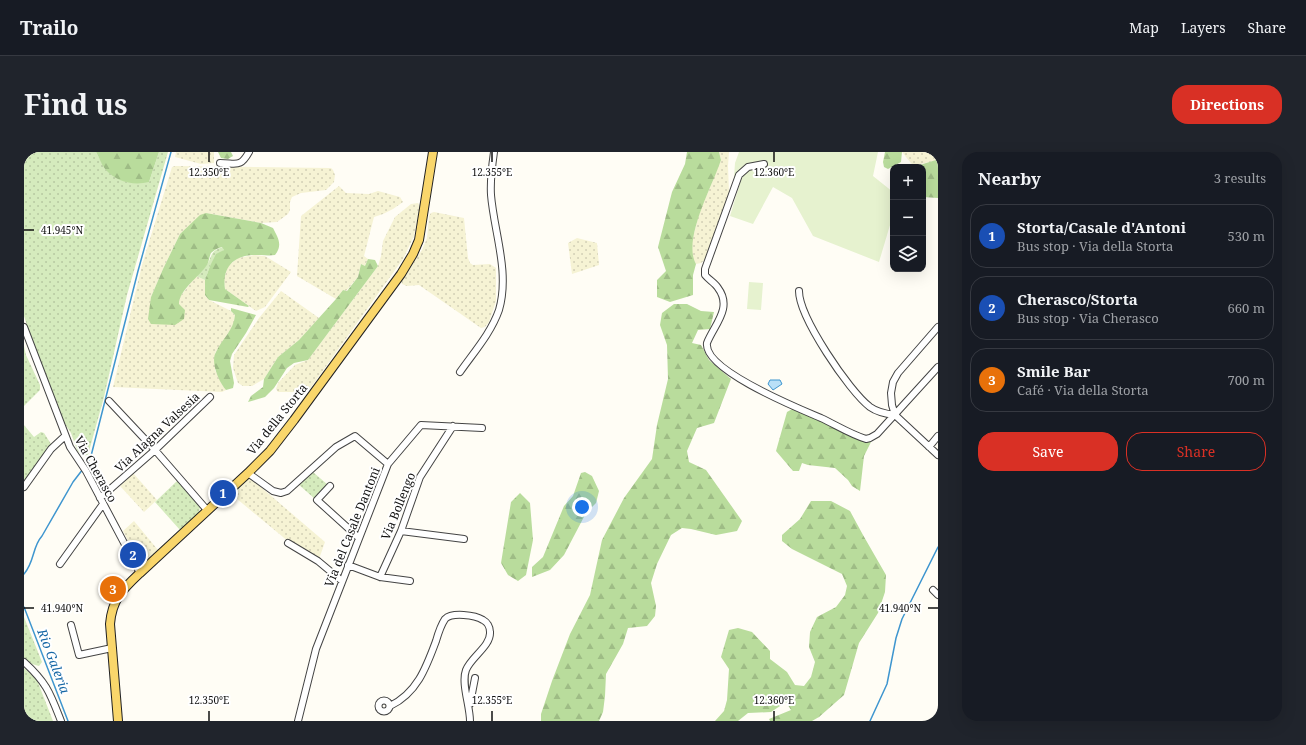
<!DOCTYPE html>
<html lang="en">
<head>
<meta charset="utf-8">
<style>
  body { margin:0; font-family:"Noto Serif",serif; background:#20242c; color:#f1f3f6 }
  .controls { position:absolute; right:12px; top:12px; display:grid; overflow:hidden; border-radius:8px; box-shadow:0 4px 16px #0002 }
  .controls button { width:36px; height:36px; display:grid; place-items:center; padding:0; border:0; border-bottom:1px solid #363941; background:#171b24; color:#f1f3f6; font:20px sans-serif }
  .you { position:absolute; left:558px; top:355px; width:14px; height:14px; margin:-10px; border:3px solid #fff; border-radius:50%; background:#1a73e8; box-shadow:0 0 0 6px #1a73e833 }
  .badge { display:grid; place-items:center; width:26px; height:26px; border-radius:50%; background:#d93025; color:#fff; font-size:13px; font-weight:700 }
  .pin { position:absolute; translate:-50% -50%; border:2px solid #fff; box-shadow:0 1px 4px #0006 }
  .list { margin:0; padding:0; list-style:none }
  h2 { display:flex; justify-content:space-between; align-items:center; height:52px; margin:0; padding:0 16px; font-size:17px }
  h2 small { font-size:13px; font-weight:400; color:#9ea1a6 }
  .list li { display:grid; grid-template-columns:26px 1fr auto; gap:12px; align-items:center; box-sizing:border-box; height:64px; margin:0 8px 8px; padding:0 8px; border:1px solid #363941; border-radius:16px }
  .list b { display:block; font-size:15px; white-space:nowrap }
  .list p { margin:0; font-size:13px; white-space:nowrap; color:#9ea1a6 }
  .list em { font-size:13px; font-style:normal; color:#9ea1a6 }
  .actions { display:flex; gap:8px; padding:12px 16px }
  .actions a { flex:1; padding:9px 0; border:1px solid #d93025; border-radius:16px; text-align:center; font-size:14px; color:#d93025 }
  .actions .main { background:#d93025; color:#fff }
  .icon { flex:none; width:22px; height:22px; fill:none; stroke:currentColor; stroke-width:2; stroke-linecap:round; stroke-linejoin:round }
  .map { position:relative; flex:none; width:914px; height:569px; overflow:hidden; border-radius:16px }
  header { display:flex; align-items:center; gap:24px; box-sizing:border-box; height:56px; padding:0 20px; background:#171b24; border-bottom:1px solid #363941 }
  header strong { font-size:19px }
  nav { display:flex; gap:22px; margin-inline-start:auto; font-size:14px }
  .intro { display:flex; align-items:center; justify-content:space-between; box-sizing:border-box; height:96px; padding:0 24px }
  h1 { margin:0; font-size:28px }
  .button { padding:10px 18px; border-radius:16px; background:#d93025; color:#fff; font-size:14px; font-weight:700 }
  main { display:flex; gap:24px; padding:0 24px }
  aside { flex:1; background:#171b24; border-radius:16px; box-shadow:0 4px 16px #0002 }
  .map>svg:first-child { display:block }
  .farmland { fill:url(#farmland-dots) }
  .grass { fill:url(#grass-dots) }
  .forest { fill:url(#forest-firs) }
  .pitch { fill:#e6f2cf }
  .water { fill:#b9e0f7; stroke:#3f96cf }
  .lines { fill:none; stroke-linecap:round; stroke-linejoin:round }
  .stream { stroke:#3f96cf; stroke-width:1.5 }
  .minor-casing { stroke:#444; stroke-width:8 }
  .major-casing { stroke:#222; stroke-width:10 }
  .minor { stroke:#fff; stroke-width:6 }
  .major { stroke:#f9d66b; stroke-width:8 }
  .ticks { fill:none; stroke:#111; stroke-width:1.5 }
  .labels { text-anchor:middle; dominant-baseline:central; stroke-width:4; stroke-linejoin:round; paint-order:stroke }
  .street-label { font-size:12px; fill:#111; stroke:#fff }
  .water-label { font-size:13px; font-style:italic; fill:#1768a6; stroke:#fff }
  .ticks-label { font-size:10px; text-anchor:middle; fill:#111; stroke:#fff; stroke-width:4; stroke-linejoin:round; paint-order:stroke }
</style>
</head>
<body>
<header>
<strong>Trailo</strong>
<nav><a>Map</a><a>Layers</a><a>Share</a></nav>
</header>
<div class="intro"><h1>Find us</h1><a class="button">Directions</a></div>
<main>
<div class="map">
<svg width="914" height="569" viewBox="0 0 914 569">
  <defs>
    <pattern id="farmland-dots" width="8" height="8" patternUnits="userSpaceOnUse"><rect width="8" height="8" fill="#f6f3d4"/><path d="M2 2h.1M6 6h.1" fill="none" stroke="#d2cfb5" stroke-width="1.8" stroke-linecap="round"/></pattern>
    <pattern id="grass-dots" width="8" height="8" patternUnits="userSpaceOnUse"><rect width="8" height="8" fill="#d5ebbd"/><path d="M2 2h.1M6 6h.1" fill="none" stroke="#b6c8a1" stroke-width="1.8" stroke-linecap="round"/></pattern>
    <pattern id="forest-firs" width="22" height="20" patternUnits="userSpaceOnUse"><rect width="22" height="20" fill="#b9dc9c"/><path d="M5 1l3.5 6h-7zM16 11l3.5 6h-7z" fill="#9ebc85"/></pattern>
  </defs>
  <rect width="100%" height="100%" fill="#fffdf5"/>
  <!-- farmland -->
  <path class="farmland" d="M152 0H190V11L177 12 151 5Z
    M695 0H705L704 14 705 40 682 107 677 111 672 112 668 105V89L675 62 697 8Z
    M878 0H914V8L892 13H889L886 10Z
    M151 14 307 16 309 18 311 23 310 30 302 38 277 41 268 45 266 50V58L264 62 253 70 237 71 182 61 156 82 139 117 127 145 155 152V146L172 124 181 128V143L185 148 207 159 211 163 210 172 191 201V218L199 234 202 238 198 240 89 235 118 113 148 15Z
    M315 34 322 41 345 42 354 39 376 45 379 50 369 57 359 62 350 65 340 104 344 107 341 114 337 112 334 125 322 139 319 138 312 147 273 124 277 64Z
    M394 51 396 54 390 84 379 107 285 238 281 240H254L252 237 254 231 271 213 284 208 354 114 357 104 359 89 371 65 387 52Z
    M410 60 440 66 444 106 446 111 449 113 466 112 472 116V149L465 170 461 175 457 176 395 133 383 134 378 132 377 129 398 98 403 86 405 64 407 61Z
    M553 86 573 91 575 113 548 122 544 91Z
    M230 103 241 104 267 120 241 155 232 159 201 137 200 127 204 114 214 106Z
    M257 139 295 166 275 188 254 205 240 227 228 234H219L214 231 209 216 210 203 235 166Z
    M109 321 133 348 120 360 96 334Z
    M225 325 301 390 295 407 265 390 207 342Z
    M110 369 134 398 117 413 99 379Z"/>
  <!-- grass -->
  <path class="grass" d="M0 0H72L81 17 125 30 135 0H144L103 143 80 245 64 303 58 304 53 298 47 281 39 269 33 250 15 210 0 164Z
    M199 95 200 98 186 114 181 128 172 124C176 120 181 116 184 111 189 101 187 99 199 95Z
    M0 194 2 203 16 233V238L0 254Z
    M0 273 10 285 17 280 20 281 27 292 0 331Z
    M289 320 304 333 291 347 274 332Z
    M153 329 176 355 175 360 156 378 131 350Z
    M0 465 18 510 15 514 8 512 0 506Z
    M0 516 13 528 29 569H0Z"/>
  <!-- forest -->
  <path class="forest" d="M72 0H135L125 30C109 34 93 30 81 17 77 12 75 5 72 0Z
    M194 0H207L209 4 204 7 197 6Z
    M663 0H695L697 8C689 33 658 88 672 112L669 123V143L646 150 633 145V128L642 119 634 95 648 40 661 12Z
    M861 0H878L877 10 864 17 860 15 859 10Z
    M912 8H914V46L899 45V15H889Z
    M182 61 237 71 249 76C254 86 259 93 251 103 244 104 238 103 231 103 209 103 198 116 201 137L225 154 224 155 185 148 181 143V128L186 114 192 102 200 98 198 95C194 96 190 98 187 101 185 105 185 110 183 113 175 125 155 138 155 152L161 158 160 167 151 173 127 172 124 167 127 145 139 117 156 82 176 63Z
    M344 107 351 108 354 114 284 208 270 211 263 216 250 236 241 245 224 250 227 244 239 235 240 227 254 205 275 188 312 147 319 138 323 139 334 125 337 112 341 114Z
    M650 152H663L677 159 690 160 686 177 674 178 668 191 677 193 685 208 707 227 690 271 673 276 663 299 665 310 682 318 718 369 713 379 692 383 667 377 658 376 647 383 633 412 627 431 632 454 631 464 623 474 604 476 599 492 582 522 581 544 579 560 575 569H517V562L528 529 546 482 566 443 578 388 600 346 628 307 633 273 644 227 643 193 636 173 638 161Z
    M207 156 232 163 222 181 208 202 206 209 210 231 209 236 202 238C195 230 186 210 192 200 198 187 210 178 211 163L207 159Z
    M770 256 841 289 847 290 840 304 836 339 828 334 824 328 811 316 784 313 778 311 775 319H769L752 299 763 260Z
    M561 320 568 324 575 339 572 351 562 361 540 403 526 418 508 425V415L519 405 540 354 549 344 557 321Z
    M496 341 506 351 509 388 502 423 494 429 484 423 477 411 487 350Z
    M787 349H807L826 359 839 383 862 423 861 440 854 461 835 491 820 543 795 565 788 569H746L745 567 767 558 762 550 747 560 724 561 714 569H691L700 559 703 548 705 517 697 505 705 478 714 476 728 480 746 499V507L763 520 771 533 780 534 787 525 791 510 785 495 786 480 793 465 812 455 821 443 823 434 818 422 768 397 758 389V383L776 367Z"/>
  <!-- pitch -->
  <path class="pitch" d="M715 0H854L849 24 869 40V63L855 110 789 84 768 46 749 35 729 72 706 64 716 31 710 25 711 11Z
    M725 130 739 131 737 158 723 157Z"/>
  <!-- water -->
  <path class="water" d="M746 228H756L758 232 749 238 744 232Z"/>
  <g class="lines">
    <!-- stream -->
    <path class="stream" d="M62 314 67 304 114 119 147 0
      M0 422C11 409 8 395 18 384L49 330 59 317
      M0 455 44 569
      M846 569 863 532 872 486 878 467 914 395"/>
    <!-- minor casing -->
    <g class="minor-casing">
      <path id="minor" d="M196 11C213 11 216 16 225 0
        M740 12 724 15 715 23 681 117V123C685 128 691 131 694 136 709 156 690 173 683 191 679 218 776 257 797 266 812 273 826 282 842 287L846 286 853 282 914 215
        M775 139C775 165 825 239 846 255 853 260 862 262 871 263
        M0 175 46 295 62 319 116 421
        M914 175 874 221 869 230 867 241 868 253 871 263 914 303
        M436 220C450 200 467 181 475 158 486 120 470 80 467 43 466 28 468 14 470 0
        M85 249 131 298 183 358
        M905 295 914 284
        M364 312 397 273 458 276
        M224 321 249 339 257 341 263 339 312 295 331 284 364 312 292 497 274 569
        M306 334 293 348 335 386
        M0 335 27 297 41 284
        M76 346 131 298 186 245
        M377 379 440 387
        M264 391 294 409 318 429
        M36 412 79 352
        M324 413 356 425 386 429
        M356 425 377 379 396 325 429 274
        M909 438 914 443
        M47 473 55 503 88 496
        M0 510C23 531 26 541 37 569
        M354.5 554a5.5 5.5 0 1 1 11 0a5.5 5.5 0 1 1-11 0Z
        M446 552 451 526
        M366 554C393 541 402 516 412 489 414 482 417 473 421 467 428 460 451 463 459 468 463 470 466 475 466 480 467 494 447 505 442 518 437 531 446 554 446 569"/>
    </g>
    <!-- major casing -->
    <g class="major-casing">
      <path id="major" d="M94 569 86 472C88 447 99 437 116 421L224 321 246 299 270 268 377 122 389 102 395 88 409 0"/>
    </g>
    <!-- minor -->
    <use href="#minor" class="minor"/>
    <!-- major -->
    <use href="#major" class="major"/>
  </g>
  <!-- ticks -->
  <path class="ticks" d="M185 0V10M468 0V10M750 0V10M0 78H10M0 456H10M904 456H914M185 559V569M468 559V569M750 559V569"/>
  <g class="labels">
    <!-- street labels -->
    <g class="street-label">
      <text transform="translate(253 267) rotate(-51)">Via della Storta</text>
      <text transform="translate(133 280) rotate(-43)">Via Alagna Valsesia</text>
      <text transform="translate(72 317) rotate(61)">Via Cherasco</text>
      <text transform="translate(374 354) rotate(-68)">Via Bollengo</text>
      <text transform="translate(328 375) rotate(-68)">Via del Casale Dantoni</text>
    </g>
    <!-- water labels -->
    <g class="water-label">
      <text transform="translate(30 509) rotate(69)">Rio Galeria</text>
    </g>
  </g>
  <g class="ticks-label">
    <text x="185" y="24">12.350°E</text>
    <text x="468" y="24">12.355°E</text>
    <text x="750" y="24">12.360°E</text>
    <text x="38" y="82">41.945°N</text>
    <text x="38" y="460">41.940°N</text>
    <text x="876" y="460">41.940°N</text>
    <text x="185" y="552">12.350°E</text>
    <text x="468" y="552">12.355°E</text>
    <text x="750" y="552">12.360°E</text>
  </g>
</svg>
<div class="controls">
<button>+</button>
<button>−</button>
<button><svg class="icon" aria-label="layers" viewBox="0 0 24 24"><path d="M12 4l9 5-9 5-9-5zM3 14l9 5 9-5"/></svg></button>
</div>
<div class="you"></div>
<div class="pin badge" style="left:199px;top:341px;background:#1a4fb4">1</div>
<div class="pin badge" style="left:109px;top:403px;background:#1a4fb4">2</div>
<div class="pin badge" style="left:89px;top:437px;background:#e8710a">3</div>
</div>
<aside>
<h2>Nearby<small>3 results</small></h2>
<ul class="list">
<li><span class="badge" style="background:#1a4fb4">1</span><div><b>Storta/Casale d'Antoni</b><p>Bus stop · Via della Storta</p></div><em>530 m</em></li>
<li><span class="badge" style="background:#1a4fb4">2</span><div><b>Cherasco/Storta</b><p>Bus stop · Via Cherasco</p></div><em>660 m</em></li>
<li><span class="badge" style="background:#e8710a">3</span><div><b>Smile Bar</b><p>Café · Via della Storta</p></div><em>700 m</em></li>
</ul>
<div class="actions"><a class="main">Save</a><a>Share</a></div>
</aside>
</main>
</body>
</html>
